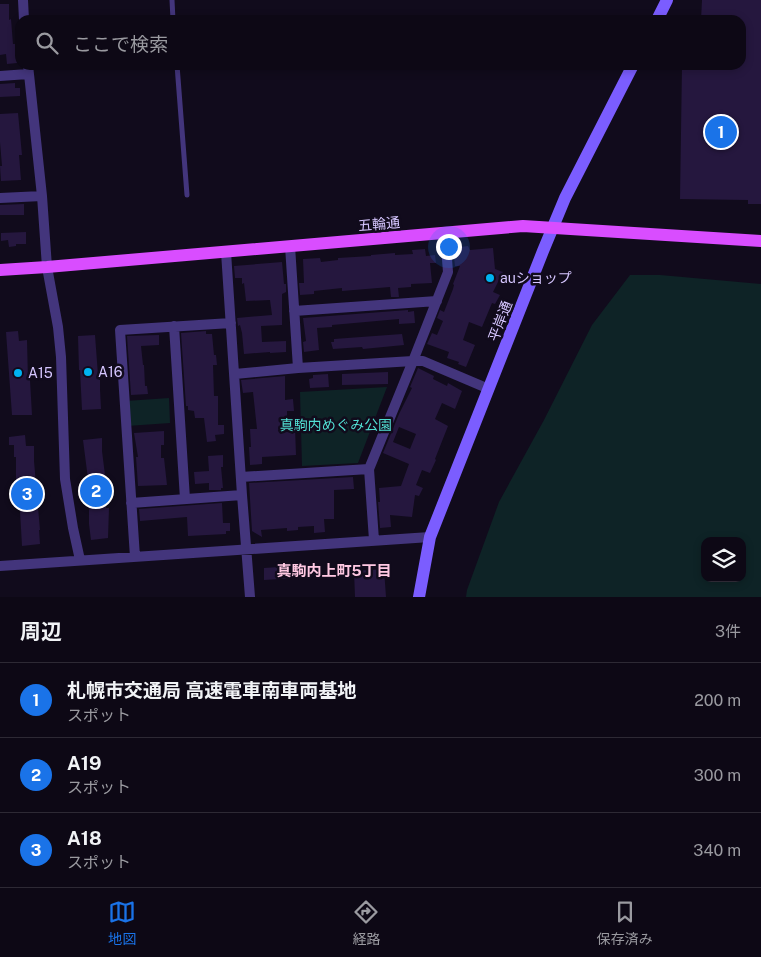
<!DOCTYPE html>
<html lang="ja">
<head>
<meta charset="utf-8">
<style>
  body { margin:0; font-family:"Public Sans","Noto Sans JP",sans-serif; background:#16111e; color:#f1f3f6 }
  .controls { position:absolute; right:15px; bottom:15px; display:grid; overflow:hidden; border-radius:10px; box-shadow:0 2px 8px #0003 }
  .controls button { width:45px; height:45px; display:grid; place-items:center; padding:0; border:0; border-bottom:1px solid #2d2934; background:#0d0815; color:#f1f3f6; font:25px sans-serif }
  .you { position:absolute; left:448px; top:246px; width:18px; height:18px; margin:-12px; border:4px solid #fff; border-radius:50%; background:#1a73e8; box-shadow:0 0 0 8px #1a73e833 }
  .badge { display:grid; place-items:center; width:32px; height:32px; border-radius:50%; background:#1a73e8; color:#fff; font-size:16px; font-weight:700 }
  .pin { position:absolute; translate:-50% -50%; border:2px solid #fff; box-shadow:0 1px 5px #0006 }
  .list { margin:0; padding:0; list-style:none }
  h2 { display:flex; justify-content:space-between; align-items:center; height:65px; margin:0; padding:0 20px; font-size:21px }
  h2 small { font-size:16px; font-weight:400; color:#9a9aa0 }
  .list li { display:grid; grid-template-columns:32px 1fr auto; gap:15px; align-items:center; box-sizing:border-box; height:75px; padding:0 20px; border-top:1px solid #2d2934 }
  .list b { display:block; font-size:19px; white-space:nowrap }
  .list p { margin:0; font-size:16px; white-space:nowrap; color:#9a9aa0 }
  .list em { font-size:16px; font-style:normal; color:#9a9aa0 }
  .icon { flex:none; width:28px; height:28px; fill:none; stroke:currentColor; stroke-width:2; stroke-linecap:round; stroke-linejoin:round }
  .map { position:relative; flex:none; width:761px; height:597px; overflow:hidden }
  .search { position:absolute; background:#0d0815; box-shadow:0 2px 8px #0003; left:15px; right:15px; top:15px; height:55px; display:flex; align-items:center; gap:12px; box-sizing:border-box; padding:0 18px; border-radius:15px; color:#9a9aa0; font-size:19px }
  .sheet { height:290px; background:#0d0815 }
  nav { display:flex; justify-content:space-around; align-items:center; box-sizing:border-box; height:70px; border-top:1px solid #2d2934; background:#0d0815; font-size:14px; color:#9a9aa0 }
  nav a { display:grid; justify-items:center; gap:2px }
  nav .on { color:#1a73e8 }
  .map>svg:first-child { display:block }
  .green { fill:#0e2326; fill-rule:evenodd }
  .building { fill:#25173e; fill-rule:evenodd }
  .lines { fill:none; stroke-linecap:round; stroke-linejoin:round }
  .lane { stroke:#43357c; stroke-width:5 }
  .street { stroke:#43357c; stroke-width:10 }
  .secondary { stroke:#7b5dff; stroke-width:12 }
  .primary { stroke:#d94dff; stroke-width:12 }
  .poi-dot { fill:#00b3f1; stroke:#110b1c; stroke-width:2 }
  .labels { text-anchor:middle; dominant-baseline:central; stroke-width:5; stroke-linejoin:round; paint-order:stroke }
  .street-label { font-size:14px; fill:#d6c6ff; stroke:#110b1c }
  .poi-label { font-size:14px; fill:#d6c6ff; stroke:#110b1c; text-anchor:start }
  .park-label { font-size:14px; fill:#52dfd3; stroke:#110b1c }
  .neighbourhood-label { font-size:15px; font-weight:bold; fill:#ffc8e2; stroke:#110b1c }
</style>
</head>
<body>
<div class="map">
<svg width="761" height="597" viewBox="0 0 761 597">
  <rect width="100%" height="100%" fill="#110b1c"/>
  <!-- green -->
  <path class="green" d="M630 275H660L761 284V597H466L467 590 499 502 544 420 592 325ZM705 541H742V578H705Z
    M387 387 358 463 302 466 300 392Z
    M169 398 170 423 127 426 126 401Z"/>
  <!-- building -->
  <path class="building" d="M702 0H761V204H748V200L680 199 682 65H741V20H701Z
    M0 4H9V20L11 19 13 44H15L17 63 7 64 6 54 0 55Z
    M15 83V88H20V96L0 97V84Z
    M18 113 22 155H19L21 180 1 181 0 166H2L0 142V114Z
    M24 204V215H0V205Z
    M26 232V244H16V246L9 247 8 240 1 241V233Z
    M468 246 470 250 493 248 495 269 503 272 493 292 500 295 495 304 492 303 482 327 469 322 463 340 475 345 466 367 458 364 459 362 447 358 449 352 427 344 432 333 437 335 443 321 437 318 440 310 444 312 453 289 454 285 453 284 460 266H455L453 248Z
    M425 249 426 256 435 255 436 263H430L432 283 411 284V287L398 288 399 297H391L390 287 342 291V288L314 291V294L300 295 299 283H304L303 259 320 258 321 262 338 260V258L371 256V255L395 253V255L413 254 412 250Z
    M282 262 284 284H286V292L282 294V325L261 326 262 342 286 341V352L270 353V352L244 354 242 333 240 325 238 326 237 318 272 315 270 300 246 301 244 283 242 284V278H235L234 266Z
    M408 310V312L414 311 415 323 399 324V319L332 325V327L317 328 319 350 304 352 303 342 306 341 303 318Z
    M18 331 19 341 27 340 28 380H30L32 415H12L6 332Z
    M206 331V334H212L214 355H216L217 365H213L214 396H218V425H224V434L215 435 216 441 207 442 204 418H195L194 411 188 410V406H186L181 333Z
    M402 334 404 345 363 349 362 347 333 349 331 342H334V339Z
    M95 335 98 375 99 380H100V390V389L101 409 82 410 80 370H79L78 336Z
    M159 335V345L141 346 143 365H144L145 386H147L148 394 131 395 127 336Z
    M418 368 434 376 433 379 447 386 448 383 462 391 455 409 442 403 435 419 448 426 435 459 436 460 430 473 422 470 416 485 423 488 419 496 415 495 412 517 390 515 391 527 380 528 378 502H380L379 488 401 486 409 464 383 453 399 414 412 388 410 387ZM399 427 416 434 410 449 393 442Z
    M388 372V384L342 385V374Z
    M328 374 329 387 310 388 309 379 313 378V375Z
    M285 376V400L293 399 294 411H287V427H295L296 455 262 457V464L250 465 249 447H251L250 429H257L253 392 243 393 241 380Z
    M164 431V445H161V458H164L167 485 138 486 136 457H138L134 433Z
    M25 435 26 446H34V461L40 530H39L40 544 22 546 20 511 19 497H17L16 487V457H14V445H9V437Z
    M102 438V451L106 483V508H109L108 538 91 540 89 524V499H88L86 479H88L83 440Z
    M223 455V467H221L223 488H221V490H209V483L195 484 194 472 209 471 208 456Z
    M353 477 354 489 334 490V519H324L325 532 314 533V526L298 527V530L287 531V528L261 530 262 537 252 531 249 483Z
    M222 503 223 523H230V531H226V534L188 536 187 517 140 521 139 509Z
    M294 566 295 578 264 580V568Z
    M384 569 386 597H355L354 571Z"/>
  <g class="lines">
    <!-- lane -->
    <path class="lane" d="M172 0 173 20
      M177 65 187 195"/>
    <!-- street -->
    <path class="street" d="M23 0 24 20
      M28 65 42 196 47 267 58 327 61 357 65 479 73 528 80 560
      M0 76 28 74
      M0 198 42 196
      M290 246 298 368
      M226 252 242 495 250 597
      M294 311 437 301
      M174 326 185 499
      M235 374 298 368 413 361 448 272 445 234
      M241 477 369 469
      M131 503 242 495
      M374 540 369 469 413 361H423L489 389
      M135 557 120 330 231 323
      M0 566 430 537"/>
    <!-- secondary -->
    <path class="secondary" d="M657 20 667 0
      M419 597 430 537 543 251 565 198 633 65"/>
    <!-- primary -->
    <path class="primary" d="M0 270 47 267 523 226 761 241"/>
  </g>
  <!-- markers -->
  <g class="poi-dot">
    <circle cx="490" cy="278" r="5"/>
    <circle cx="88" cy="372" r="5"/>
    <circle cx="18" cy="373" r="5"/>
  </g>
  <g class="labels">
    <!-- street labels -->
    <g class="street-label">
      <text transform="translate(379 224) rotate(-5)">五輪通</text>
      <text transform="translate(500 321) rotate(-69)">平岸通</text>
    </g>
    <!-- poi labels -->
    <g class="poi-label">
      <text x="500" y="278">auショップ</text>
      <text x="98" y="372">A16</text>
      <text x="28" y="373">A15</text>
    </g>
    <!-- park labels -->
    <g class="park-label">
      <text x="336" y="425">真駒内めぐみ公園</text>
    </g>
    <!-- neighbourhood labels -->
    <g class="neighbourhood-label">
      <text x="334" y="570">真駒内上町5丁目</text>
    </g>
  </g>
</svg>
<div class="controls">
<button><svg class="icon" aria-label="layers" viewBox="0 0 24 24"><path d="M12 4l9 5-9 5-9-5zM3 14l9 5 9-5"/></svg></button>
</div>
<div class="you"></div>
<div class="pin badge" style="left:721px;top:132px">1</div>
<div class="pin badge" style="left:96px;top:491px">2</div>
<div class="pin badge" style="left:27px;top:494px">3</div>
<div class="search"><svg class="icon" aria-label="search" viewBox="0 0 24 24"><circle cx="10" cy="10" r="6"/><path d="M15 15l6 6"/></svg>ここで検索</div>
</div>
<section class="sheet">
<h2>周辺<small>3件</small></h2>
<ul class="list">
<li><span class="badge">1</span><div><b>札幌市交通局 高速電車南車両基地</b><p>スポット</p></div><em>200 m</em></li>
<li><span class="badge">2</span><div><b>A19</b><p>スポット</p></div><em>300 m</em></li>
<li><span class="badge">3</span><div><b>A18</b><p>スポット</p></div><em>340 m</em></li>
</ul>
</section>
<nav>
<a class="on"><svg class="icon" aria-label="map" viewBox="0 0 24 24"><path d="M3 6l6-2 6 2 6-2v14l-6 2-6-2-6 2zM9 4v14M15 6v14"/></svg>地図</a>
<a><svg class="icon" aria-label="directions" viewBox="0 0 24 24"><path d="M12 3l9 9-9 9-9-9zM9 14v-3h6M13 9l2 2-2 2"/></svg>経路</a>
<a><svg class="icon" aria-label="saved" viewBox="0 0 24 24"><path d="M7 4h10v16l-5-4-5 4z"/></svg>保存済み</a>
</nav>
</body>
</html>
